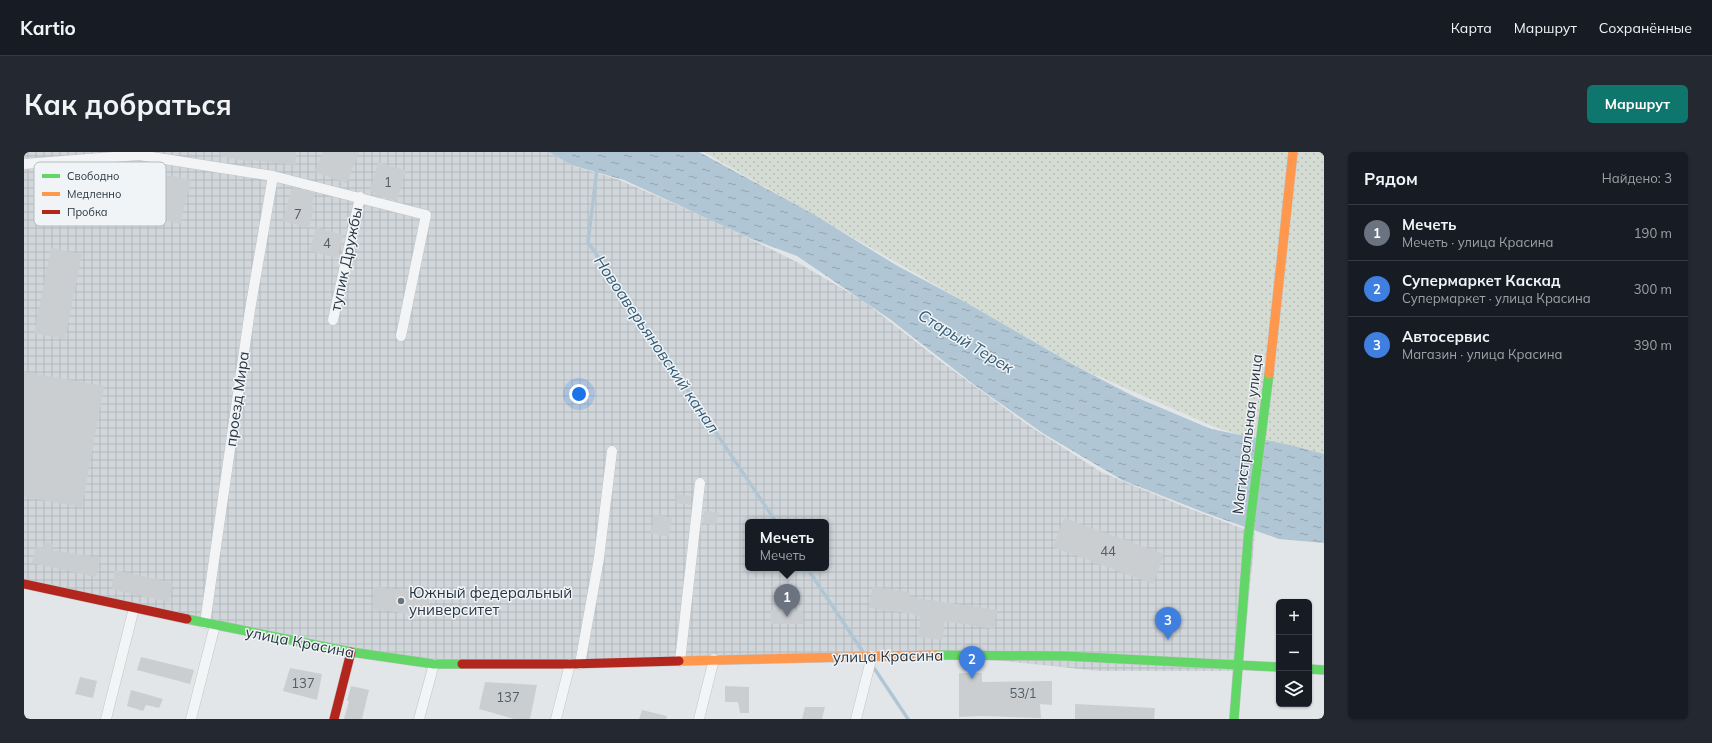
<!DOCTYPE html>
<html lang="ru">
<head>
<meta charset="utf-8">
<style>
  body { margin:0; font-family:Mulish,sans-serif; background:#242831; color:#f1f3f6 }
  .controls { position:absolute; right:12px; bottom:12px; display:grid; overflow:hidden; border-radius:6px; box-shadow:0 1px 3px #0004 }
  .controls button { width:36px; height:36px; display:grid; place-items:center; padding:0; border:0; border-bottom:1px solid #363941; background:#171b24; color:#f1f3f6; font:20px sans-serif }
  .you { position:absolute; left:555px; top:242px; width:14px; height:14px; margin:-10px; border:3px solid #fff; border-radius:50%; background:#1a73e8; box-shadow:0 0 0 6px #1a73e833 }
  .badge { display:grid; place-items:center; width:26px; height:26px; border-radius:50%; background:#0f766e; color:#fff; font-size:13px; font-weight:700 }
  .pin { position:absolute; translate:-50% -33px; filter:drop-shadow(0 1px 2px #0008) }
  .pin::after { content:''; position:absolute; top:21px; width:14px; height:12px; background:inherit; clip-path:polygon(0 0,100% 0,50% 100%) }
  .popup { position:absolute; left:721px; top:367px; width:84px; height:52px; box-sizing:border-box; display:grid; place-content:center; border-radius:6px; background:#171b24; filter:drop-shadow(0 1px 3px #0005); font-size:13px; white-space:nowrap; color:#9ea1a6 }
  .popup b { font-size:15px; color:#f1f3f6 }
  .popup::after { content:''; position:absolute; left:50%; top:100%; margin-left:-8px; border:8px solid transparent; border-top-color:#171b24 }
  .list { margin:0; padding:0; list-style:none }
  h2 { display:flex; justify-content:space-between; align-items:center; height:52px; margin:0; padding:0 16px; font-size:17px }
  h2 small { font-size:13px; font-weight:400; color:#9ea1a6 }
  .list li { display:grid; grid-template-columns:26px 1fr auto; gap:12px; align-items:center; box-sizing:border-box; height:56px; padding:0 16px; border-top:1px solid #363941 }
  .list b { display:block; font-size:15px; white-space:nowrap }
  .list p { margin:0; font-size:13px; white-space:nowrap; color:#9ea1a6 }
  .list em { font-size:13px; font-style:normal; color:#9ea1a6 }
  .icon { flex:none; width:22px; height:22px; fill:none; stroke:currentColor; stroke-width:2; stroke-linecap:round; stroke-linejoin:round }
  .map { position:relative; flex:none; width:1300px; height:567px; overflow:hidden; border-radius:6px }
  header { display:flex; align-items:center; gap:24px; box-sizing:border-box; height:56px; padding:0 20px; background:#171b24; border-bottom:1px solid #363941 }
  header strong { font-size:19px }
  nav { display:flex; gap:22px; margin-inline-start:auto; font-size:14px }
  .intro { display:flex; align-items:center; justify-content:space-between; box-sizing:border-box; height:96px; padding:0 24px }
  h1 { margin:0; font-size:28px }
  .button { padding:10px 18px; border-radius:6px; background:#0f766e; color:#fff; font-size:14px; font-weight:700 }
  main { display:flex; gap:24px; padding:0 24px }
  aside { flex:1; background:#171b24; border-radius:6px; box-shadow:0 1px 3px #0004 }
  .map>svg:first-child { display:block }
  .industrial { fill:url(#industrial-grid); fill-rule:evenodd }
  .grass { fill:url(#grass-dots) }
  .water { fill:url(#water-ripples) }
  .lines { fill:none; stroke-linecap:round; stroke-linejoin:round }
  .stream { stroke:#b1c6d4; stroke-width:3.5 }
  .building { fill:#cbced0 }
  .street-casing { stroke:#c1c4c6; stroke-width:11 }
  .fast-casing { stroke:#c1c4c6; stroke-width:10 }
  .slow-casing { stroke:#c1c4c6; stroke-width:10 }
  .jam-casing { stroke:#c1c4c6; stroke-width:10 }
  .street { stroke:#f2f4f5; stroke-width:10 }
  .fast { stroke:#63d668; stroke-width:9 }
  .slow { stroke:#ff974d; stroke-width:9 }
  .jam { stroke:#b3261e; stroke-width:9 }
  .poi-dot { fill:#6a747c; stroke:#f0f4f7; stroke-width:1.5 }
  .labels { text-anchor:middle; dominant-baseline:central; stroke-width:3; stroke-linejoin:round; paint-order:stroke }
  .number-label { font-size:13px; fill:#525d66 }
  .street-label { font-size:15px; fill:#293642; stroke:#f0f4f7 }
  .poi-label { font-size:15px; fill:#293642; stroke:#f0f4f7; text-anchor:start }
  .water-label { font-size:16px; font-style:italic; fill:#325b77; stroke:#f0f4f7 }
  .key { fill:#f0f4f7; stroke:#b4bbc1; stroke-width:1 }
  .key-label { font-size:11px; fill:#293642 }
</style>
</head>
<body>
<header>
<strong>Kartio</strong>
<nav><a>Карта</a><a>Маршрут</a><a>Сохранённые</a></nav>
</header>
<div class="intro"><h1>Как добраться</h1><a class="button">Маршрут</a></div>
<main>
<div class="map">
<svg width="1300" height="567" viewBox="0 0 1300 567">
  <defs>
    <pattern id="industrial-grid" width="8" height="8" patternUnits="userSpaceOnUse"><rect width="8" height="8" fill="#d1d6db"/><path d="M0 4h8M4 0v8" fill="none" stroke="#b3b8bd"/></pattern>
    <pattern id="grass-dots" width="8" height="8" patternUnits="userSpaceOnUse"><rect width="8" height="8" fill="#d5dcd3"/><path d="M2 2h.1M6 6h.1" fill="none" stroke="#b7bdb6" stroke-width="1.8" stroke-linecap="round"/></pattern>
    <pattern id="water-ripples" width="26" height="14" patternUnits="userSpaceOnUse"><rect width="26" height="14" fill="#b1c6d4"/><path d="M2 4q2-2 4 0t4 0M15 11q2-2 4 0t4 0" fill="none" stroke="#90a2ae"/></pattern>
  </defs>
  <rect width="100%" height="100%" fill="#e3e6e8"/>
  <!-- industrial -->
  <path class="industrial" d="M0 0H525L549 14 593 27 690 69 771 109 838 148 919 211 1004 273 1077 320 1161 355 1231 381 1218 519H1075L923 503 392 510 0 428ZM724 370H802V416H724Z"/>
  <!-- grass -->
  <path class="grass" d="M680 0H1300V307L1193 276 1060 218Z"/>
  <!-- water -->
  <path class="water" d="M525 0H675L789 62 872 113 943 151 1052 214 1109 244 1187 277 1266 293 1300 302V391L1255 387 1184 362 1098 328 1020 282 953 235 867 168 773 104 730 88 600 28 547 13Z"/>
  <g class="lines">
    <!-- stream -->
    <path class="stream" d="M573 17 564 90 752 370
      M783 416 839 500
      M848 513 884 567"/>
  </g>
  <!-- building -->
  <path class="building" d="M197 0H272L271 13 228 8V10L196 4Z
    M299 0H335L323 31 291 20Z
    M354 10 382 19 373 49 350 43 351 41 346 39Z
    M101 13 127 20 167 28 156 72 118 63 120 54 92 49Z
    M268 35 291 41 287 54 290 55 285 76 259 69Z
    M292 75 319 83 313 106 286 99Z
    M27 96 58 102 41 187 10 181Z
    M0 220 80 234 58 355 0 345Z
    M653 342 667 344V353L652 351Z
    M680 359 695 360 692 373 679 371Z
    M630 362 648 366 645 385 627 381Z
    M1040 366 1140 402 1129 432 1029 395Z
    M21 390 29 392 28 398 77 406 72 425 8 411 12 394 19 396Z
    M91 418 149 431 145 450 87 437Z
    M350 435 406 441 403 464 348 457Z
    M848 435 886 440 885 445 973 458 970 477 921 469 918 488 894 485 897 465 890 464V462L845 456Z
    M747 458H779V472H747Z
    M117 505 170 518 166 532 113 518Z
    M266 516 298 522 293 548 259 539Z
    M935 521H958V530L1028 529V553L1016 552 1017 566 957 564 935 565Z
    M56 525 73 529 69 546 51 542Z
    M461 530 513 533 506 567H490L455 557Z
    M327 534 345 538 338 567H320L325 549H323Z
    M701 534 725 535V561H716L714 550H701Z
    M107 538 139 547 135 556 122 553 119 559 103 554Z
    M1051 552 1131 556 1130 567H1051Z
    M781 555H801L798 567H778Z
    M618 558 643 564 642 567H615Z"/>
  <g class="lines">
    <!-- street casing -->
    <g class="street-casing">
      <path id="street" d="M0 12 115 3 249 24 402 63 377 184
        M309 168 336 45
        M181 471 226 158 249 24
        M656 509 676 331
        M556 512 575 406 588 299
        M82 567 110 456
        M167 567 191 473
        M395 567 410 512
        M532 567 546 512
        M675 567 690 507
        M832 567 848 504"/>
    </g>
    <!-- fast casing -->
    <g class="fast-casing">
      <path id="fast" d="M163 467 327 500 410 512H438
        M913 503 1041 504 1255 515
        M1285 517 1300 518
        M1210 567 1224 387 1245 222"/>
    </g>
    <!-- slow casing -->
    <g class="slow-casing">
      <path id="slow" d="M1245 222 1269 0
        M655 509 913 503"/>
    </g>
    <!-- jam casing -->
    <g class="jam-casing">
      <path id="jam" d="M0 432 163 467
        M438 512H546L655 509
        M310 567 327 500"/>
    </g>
    <!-- street -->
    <use href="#street" class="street"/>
    <!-- fast -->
    <use href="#fast" class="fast"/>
    <!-- slow -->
    <use href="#slow" class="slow"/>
    <!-- jam -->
    <use href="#jam" class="jam"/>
  </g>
  <!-- markers -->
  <circle class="poi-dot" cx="377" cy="449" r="4"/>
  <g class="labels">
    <!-- number labels -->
    <g class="number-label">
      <text x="364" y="30">1</text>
      <text x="274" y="62">7</text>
      <text x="303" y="91">4</text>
      <text x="1084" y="399">44</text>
      <text x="279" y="531">137</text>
      <text x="999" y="541">53/1</text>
      <text x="484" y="545">137</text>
    </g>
    <!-- street labels -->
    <g class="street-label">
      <text transform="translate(322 107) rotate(-78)">тупик Дружбы</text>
      <text transform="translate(213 247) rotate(-82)">проезд Мира</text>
      <text transform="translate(1223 282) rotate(-83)">Магистральная улица</text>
      <text transform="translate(276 490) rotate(11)">улица Красина</text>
      <text transform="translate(864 504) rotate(-1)">улица Красина</text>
    </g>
    <!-- poi labels -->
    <g class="poi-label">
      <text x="385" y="440">Южный федеральный<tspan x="385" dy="17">университет</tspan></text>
    </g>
    <!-- water labels -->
    <g class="water-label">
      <text transform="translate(942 189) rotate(31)">Старый Терек</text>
      <text transform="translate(633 192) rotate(56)">Новоаверьяновский канал</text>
    </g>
  </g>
  <!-- legend -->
  <rect x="10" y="10" width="132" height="64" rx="6" class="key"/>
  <rect x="18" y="22" width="18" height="4" fill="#63d668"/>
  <rect x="18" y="40" width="18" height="4" fill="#ff974d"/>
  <rect x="18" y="58" width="18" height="4" fill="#b3261e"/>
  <g class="key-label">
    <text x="43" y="28">Свободно</text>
    <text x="43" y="46">Медленно</text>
    <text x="43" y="64">Пробка</text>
  </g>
</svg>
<div class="controls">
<button>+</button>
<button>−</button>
<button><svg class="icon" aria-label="layers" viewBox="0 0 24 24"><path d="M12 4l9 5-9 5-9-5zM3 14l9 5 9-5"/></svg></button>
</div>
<div class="you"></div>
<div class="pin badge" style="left:763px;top:465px;background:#6b7280">1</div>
<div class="popup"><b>Мечеть</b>Мечеть</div>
<div class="pin badge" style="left:948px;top:527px;background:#3f7fe0">2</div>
<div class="pin badge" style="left:1144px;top:488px;background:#3f7fe0">3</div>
</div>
<aside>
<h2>Рядом<small>Найдено: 3</small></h2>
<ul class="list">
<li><span class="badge" style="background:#6b7280">1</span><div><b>Мечеть</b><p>Мечеть · улица Красина</p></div><em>190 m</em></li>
<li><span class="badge" style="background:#3f7fe0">2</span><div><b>Супермаркет Каскад</b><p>Супермаркет · улица Красина</p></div><em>300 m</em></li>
<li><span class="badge" style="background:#3f7fe0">3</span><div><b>Автосервис</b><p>Магазин · улица Красина</p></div><em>390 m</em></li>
</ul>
</aside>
</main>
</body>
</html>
